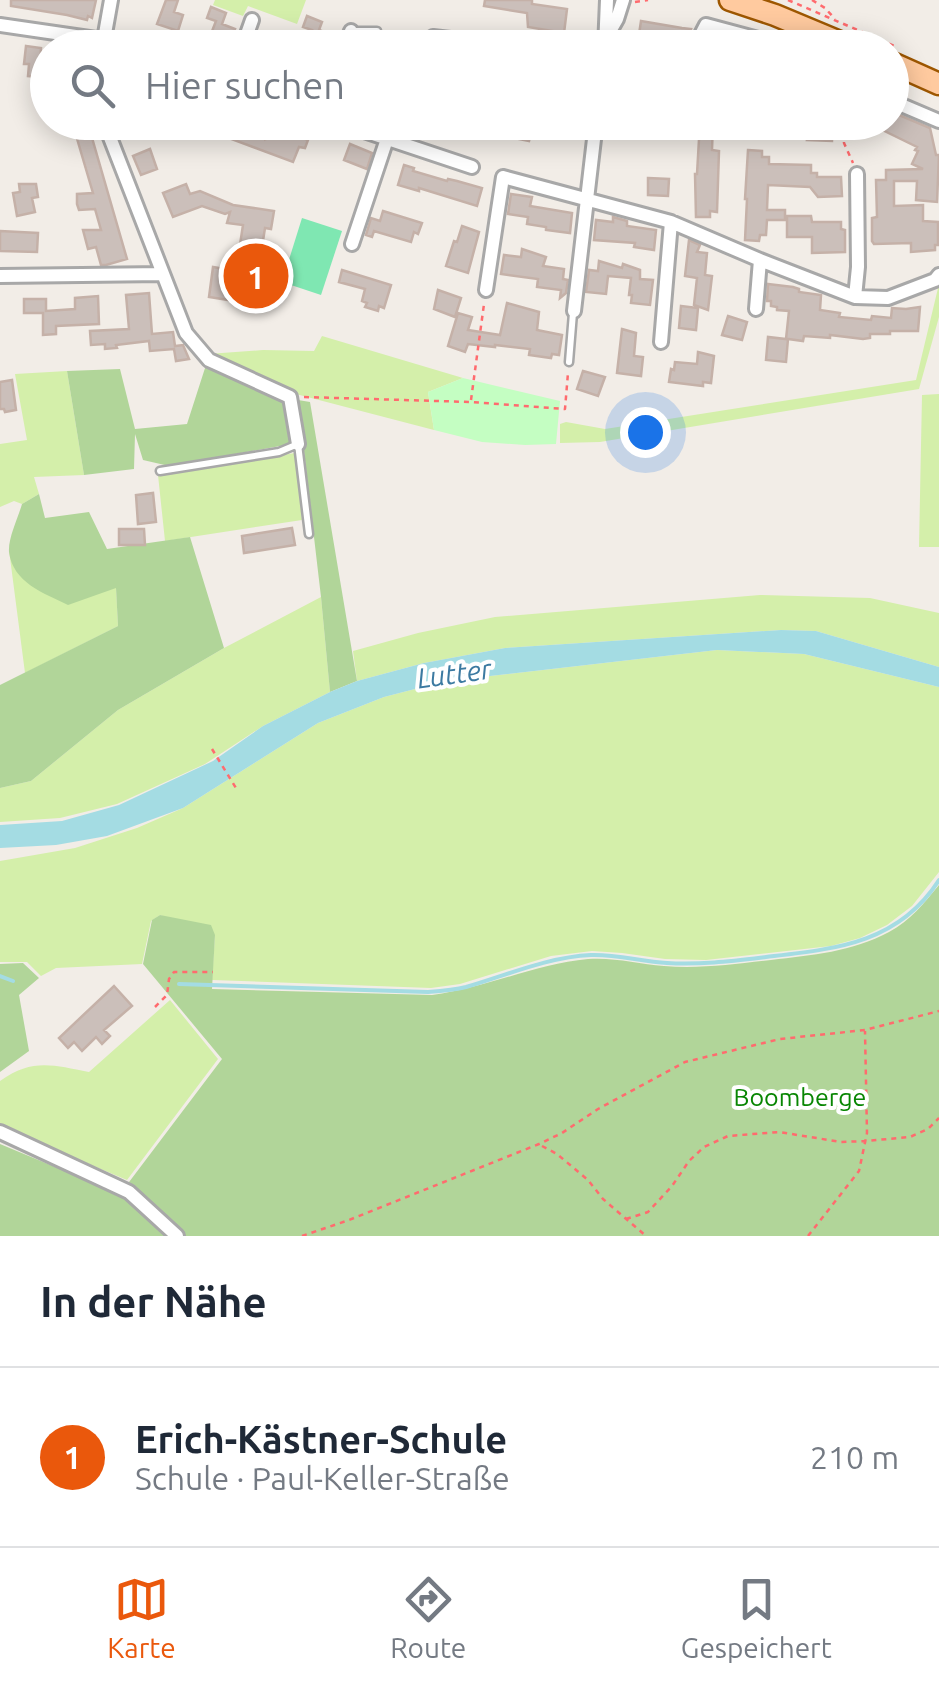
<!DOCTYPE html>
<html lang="de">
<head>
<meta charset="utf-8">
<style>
  body { margin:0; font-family:Ubuntu,sans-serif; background:#f2f2f3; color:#1f2937 }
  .you { position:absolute; left:645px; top:432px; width:35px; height:35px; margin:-25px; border:8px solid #fff; border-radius:50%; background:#1a73e8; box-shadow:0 0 0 15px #1a73e833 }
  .badge { display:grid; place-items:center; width:65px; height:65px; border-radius:50%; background:#ea580c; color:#fff; font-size:32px; font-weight:700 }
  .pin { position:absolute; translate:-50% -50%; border:5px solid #fff; box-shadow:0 2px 10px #0006 }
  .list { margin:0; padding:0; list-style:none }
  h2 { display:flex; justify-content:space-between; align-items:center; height:130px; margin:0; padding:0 40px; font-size:42px }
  h2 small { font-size:32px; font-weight:400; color:#747a83 }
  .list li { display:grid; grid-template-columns:65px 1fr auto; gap:30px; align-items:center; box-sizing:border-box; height:180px; padding:0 40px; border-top:2px solid #e0e1e3 }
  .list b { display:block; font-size:38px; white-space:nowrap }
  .list p { margin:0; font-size:32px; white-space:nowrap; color:#747a83 }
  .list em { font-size:32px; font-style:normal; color:#747a83 }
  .icon { flex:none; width:55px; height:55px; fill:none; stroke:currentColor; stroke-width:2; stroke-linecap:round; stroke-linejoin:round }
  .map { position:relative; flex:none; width:939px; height:1236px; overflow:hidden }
  .search { position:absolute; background:#fff; box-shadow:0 5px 25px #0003; left:30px; right:30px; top:30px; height:110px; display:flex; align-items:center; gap:25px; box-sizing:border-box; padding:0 35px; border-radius:55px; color:#747a83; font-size:38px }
  .sheet { height:310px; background:#fff }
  nav { display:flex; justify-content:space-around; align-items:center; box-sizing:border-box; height:140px; border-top:2px solid #e0e1e3; background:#fff; font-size:28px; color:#747a83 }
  nav a { display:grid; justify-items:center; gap:5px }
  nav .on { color:#ea580c }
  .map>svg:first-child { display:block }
  .grass { fill:#d4efaa }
  .forest { fill:#b1d599 }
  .park { fill:#c4fec2 }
  .pitch { fill:#7fe7b2 }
  .water { fill:#a4dce3 }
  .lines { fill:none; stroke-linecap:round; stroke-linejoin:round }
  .stream { stroke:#a4dce3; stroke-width:4 }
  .building { fill:#cbbfba; stroke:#c5b1a8; stroke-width:2.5 }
  .service-casing { stroke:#a8a8a8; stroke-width:11 }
  .minor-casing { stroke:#a8a8a8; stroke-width:18 }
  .primary-casing { stroke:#9e5700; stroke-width:25 }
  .path { stroke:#ff6b6e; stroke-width:2.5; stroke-dasharray:5 5; stroke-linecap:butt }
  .service { stroke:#fff; stroke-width:6 }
  .minor { stroke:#fff; stroke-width:12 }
  .primary { stroke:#ffca9f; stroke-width:20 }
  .labels { text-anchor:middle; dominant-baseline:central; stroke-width:8; stroke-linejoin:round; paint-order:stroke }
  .park-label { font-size:25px; fill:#088603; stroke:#fff }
  .water-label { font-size:28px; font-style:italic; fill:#3c7aa1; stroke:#fff }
</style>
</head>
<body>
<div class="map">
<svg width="939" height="1236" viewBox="0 0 939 1236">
  <rect width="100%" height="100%" fill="#f2ede7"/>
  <!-- grass -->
  <path class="grass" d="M215 0H306L297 24 248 6 243 16 213 5Z
    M939 284V317L919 389 600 442 560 443V424L566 422 605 429 916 380Z
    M322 336 463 378 428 392 434 430 292 393 208 354 263 350 314 351Z
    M67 371 84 475 34 477 39 494 22 504 14 501 0 507V444L27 440 15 374Z
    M939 394V547H919L922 395Z
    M295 453 302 520 165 541 158 475Z
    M9 550 15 569 116 587 118 626 25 673Z
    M760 595 870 598 939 613V667L816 631 781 630 505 648 424 663 357 681 353 651 418 633 495 617Z
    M321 597 330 692 263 726 205 764 117 804 60 818 0 822V788L31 781 118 710 224 648Z
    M717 650 804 654 939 687V872L912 906 887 925 860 938 831 946 706 960 665 959 622 953 592 951 551 956 460 984 431 988 212 980 215 935 160 915 151 921 142 964 56 968 41 976 27 962H0V861L75 848 137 828 183 808 318 723 384 697 446 681Z
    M170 1000 218 1059 127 1180 0 1127V1081C32 1058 53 1065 89 1072Z"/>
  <!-- forest -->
  <path class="forest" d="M206 365 284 398 291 444 169 466 143 460 135 434 134 469 84 475 67 371 120 369 135 429 187 424Z
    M298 400 310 402 357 681 330 692 321 597Z
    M39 494 45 518 89 512 107 549 190 537 224 648 118 710 31 781 0 788V685L118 626 116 588 68 605C44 593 13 583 9 552 8 538 18 518 22 504Z
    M939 885V1236H0V1144L120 1194 222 1059 143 964 152 920 160 915 211 925 215 935 212 989 432 995C486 988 535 964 588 959 614 957 639 964 664 966 700 969 735 964 771 960 812 955 852 952 889 932 910 921 924 903 939 885Z
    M23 963 39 978 19 995 29 1051 0 1072V964Z"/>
  <!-- park -->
  <path class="park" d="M463 378 560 401 556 444 525 445 482 442 434 430 428 392Z"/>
  <!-- pitch -->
  <path class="pitch" d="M302 218 342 231 321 295 282 282Z"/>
  <!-- water -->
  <path class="water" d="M781 630 816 631 939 667V687L804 654 717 650 446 681 384 697 318 723 183 808 107 836 56 845 0 848V825L62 821 119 805 213 761 263 726 330 692 357 681 424 663 505 648Z"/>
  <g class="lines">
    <!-- stream -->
    <path class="stream" d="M0 976 13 981
      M179 984 428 992C441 991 454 990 466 987 507 975 548 957 591 955 617 954 642 962 667 963 700 965 732 961 766 957 834 949 898 944 939 880"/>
  </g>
  <!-- building -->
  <path class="building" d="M11 0H96L92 18 88 16 87 20 67 15 11 6Z
    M166 0H178L174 12 183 15 178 31 157 24Z
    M485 0H532V4L567 9 564 33 528 27 527 13 484 6Z
    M211 7 226 13 222 24 235 29 228 46 209 39 216 21 207 18Z
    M307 16 322 22 319 30 331 35 326 48H311L308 40 312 30 303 27Z
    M641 21 682 28 691 29 686 41 680 40 679 48 638 41Z
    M26 46 41 48 39 77 28 76 29 64H24Z
    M892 112 930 128 936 155H939L937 202 916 200 917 181H894V206L923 205V221L938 222V245H935V250L911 252V243L874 244 872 241V218L877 217 876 180H886V170L923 169 912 164 918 151 915 150 917 147 866 122H892Z
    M85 122 88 124 127 259 106 265H101L96 247 88 249 83 230H101L95 209 79 210 77 204V194L93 193 73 125Z
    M222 122H272L266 139 273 136 276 128 283 131 286 129 288 132 308 140 305 148 299 147 293 162 218 134Z
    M504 122H534L529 141 505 136 506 134 501 133Z
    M700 122H713L712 150 719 151 717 212 710 211V217H696L695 174H697Z
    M760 122H833L832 141 807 140 808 135 760 133Z
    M350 144 372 153 367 169 344 160Z
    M150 149 157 169 141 175 133 156Z
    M748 150 762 151V157H769V164L811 165V173H817V177H841L842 196 818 197 810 187 768 185 767 210H785V220H767L766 235H760L759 241 745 240 747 199H745Z
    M404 165 414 168 413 171 447 181 448 179 457 181 482 188 477 206 419 188V191L398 185Z
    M648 178 669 179 668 196 648 195Z
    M19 184H36L38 197 32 198 35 212 17 216 13 193 20 192Z
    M186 184 190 194 200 191 233 205 274 211 271 229 265 228 253 304 209 297 213 267 236 271 243 225 227 223 230 212 225 214 202 206 173 217 163 193Z
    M511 194 532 197 530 206 572 213 570 233 546 230V227L527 224 528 217 508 214Z
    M383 211 422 223 418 234 414 232 411 242 374 231 372 237 366 235 371 218 380 221Z
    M787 216H811L812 222H841V229L845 230V252L812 253V237H787Z
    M613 217 627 221V226L656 230 654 250 634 247 635 243 594 240 596 220 613 222Z
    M462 226 479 232 468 273 446 266 454 241 457 242Z
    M0 231 38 233 37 252 0 251Z
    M689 240 700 245 697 252 707 253 705 275 712 276 708 310 694 305 697 278 685 276Z
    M522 249 546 257 543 266 564 269 563 279 568 280 566 293 560 298 561 290 537 287 538 279 501 274 504 255 521 257Z
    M599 261 622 268 623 264 640 270V279L653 280 650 305 631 303 632 295H629L631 278 608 276 606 294 586 292 589 270 598 271Z
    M342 270 391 285 384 308 379 306 378 311 365 307 367 303 362 301 365 289 339 282Z
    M768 284 793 287 799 289V292L821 295 820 310 840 313 839 317 871 320 872 316 891 318 892 308 906 309 920 307 918 331H890V334H870V338L863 339 830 335V338L804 336 803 341 788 339 786 362 766 360 768 337 786 339 789 311 777 310V307L771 306V301H767Z
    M438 290 461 298 455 317 434 309Z
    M149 293 152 334 173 332 175 346 183 345 189 359 176 361 174 349 150 351 149 341 116 345 117 348 105 349V344L91 345 90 331 129 329 126 295Z
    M98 296 99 324 56 326V334L43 335V313H24V299H46V311L75 309V298Z
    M507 303 539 312 537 330 562 335 559 355 552 354 551 358 529 355 530 349 495 345V347L468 344 465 352 448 346 458 313 472 317 468 330 500 335Z
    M681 306 698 308 696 330 679 328Z
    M728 316 747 322 742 340 722 335Z
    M622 329 636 333 634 356 643 357 641 376 617 373Z
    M698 352 714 356 711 383 703 382V386L669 382 671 369 674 370 675 362 697 364Z
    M583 371 605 377 598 396 577 389Z
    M12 380 16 410 5 412 4 409H0V382Z
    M153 493 156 522 138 524 136 495Z
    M292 528 295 545 244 553 242 536Z
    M119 529H144L145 545H119Z
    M114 986 132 1006 104 1030 110 1036 102 1044 96 1037 82 1051 74 1042 68 1048 59 1038Z"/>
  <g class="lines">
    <!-- service casing -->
    <g class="service-casing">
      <path id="service" d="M353 31H377
        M569 362 573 313
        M160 471 279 452 298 444 309 534"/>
    </g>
    <!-- minor casing -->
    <g class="minor-casing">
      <path id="minor" d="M0 25 103 40 124 48
        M609 33 617 19 623 0
        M433 37 529 48
        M103 45 111 0
        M242 48 252 20
        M345 48 351 31
        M605 48 607 0
        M694 48 706 25 792 48
        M892 101 939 121
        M104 122 186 333 209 360 290 397 298 444
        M337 122 472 167
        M352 244 387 139
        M0 276 163 274
        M486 290 503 177 671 222 760 260 855 297 888 298 935 280 939 275
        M855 297 858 267 857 174
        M756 309 760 260
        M574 311 596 122
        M661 342 671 222
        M0 1132 129 1192 177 1236"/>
    </g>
    <!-- primary casing -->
    <g class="primary-casing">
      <path id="primary" d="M730 0 775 15 854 48
        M892 63 939 84"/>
    </g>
    <!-- path -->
    <path class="path" d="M788 0 897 47
      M812 0 825 8 835 19
      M635 2 648 0
      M385 32 422 36
      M843 122 844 143 853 163
      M304 397 471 402 565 409 568 373
      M471 400 484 304
      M212 749 236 788
      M155 1007 167 995 169 979 174 972H213
      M542 1146 557 1154 588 1180 603 1199 646 1236
      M626 1219 648 1212 672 1186 689 1161 704 1147 728 1136 779 1132 841 1142 866 1141 910 1137 928 1129 939 1118
      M302 1236 349 1220 539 1144 562 1133 598 1109 685 1062 780 1039 865 1030 939 1011
      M808 1236 859 1171 867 1133 865 1031"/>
    <!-- service -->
    <use href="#service" class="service"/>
    <!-- minor -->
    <use href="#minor" class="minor"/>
    <!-- primary -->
    <use href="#primary" class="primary"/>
  </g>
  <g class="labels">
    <!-- park labels -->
    <g class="park-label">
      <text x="800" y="1097">Boomberge</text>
    </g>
    <!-- water labels -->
    <g class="water-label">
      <text transform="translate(454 673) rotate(-8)">Lutter</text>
    </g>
  </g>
</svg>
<div class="you"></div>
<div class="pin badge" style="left:256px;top:276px">1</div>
<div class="search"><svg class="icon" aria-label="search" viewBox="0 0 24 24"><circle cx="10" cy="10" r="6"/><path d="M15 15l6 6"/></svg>Hier suchen</div>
</div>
<section class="sheet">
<h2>In der Nähe<small></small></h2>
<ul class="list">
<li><span class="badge">1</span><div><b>Erich-Kästner-Schule</b><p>Schule · Paul-Keller-Straße</p></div><em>210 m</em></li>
</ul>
</section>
<nav>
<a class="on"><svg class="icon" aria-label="map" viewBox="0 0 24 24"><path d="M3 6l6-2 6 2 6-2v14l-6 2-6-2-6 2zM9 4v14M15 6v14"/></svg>Karte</a>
<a><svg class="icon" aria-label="directions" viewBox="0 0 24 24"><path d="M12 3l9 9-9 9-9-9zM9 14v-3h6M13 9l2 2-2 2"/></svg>Route</a>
<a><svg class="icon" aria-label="saved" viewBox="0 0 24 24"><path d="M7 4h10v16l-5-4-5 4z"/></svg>Gespeichert</a>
</nav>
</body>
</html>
